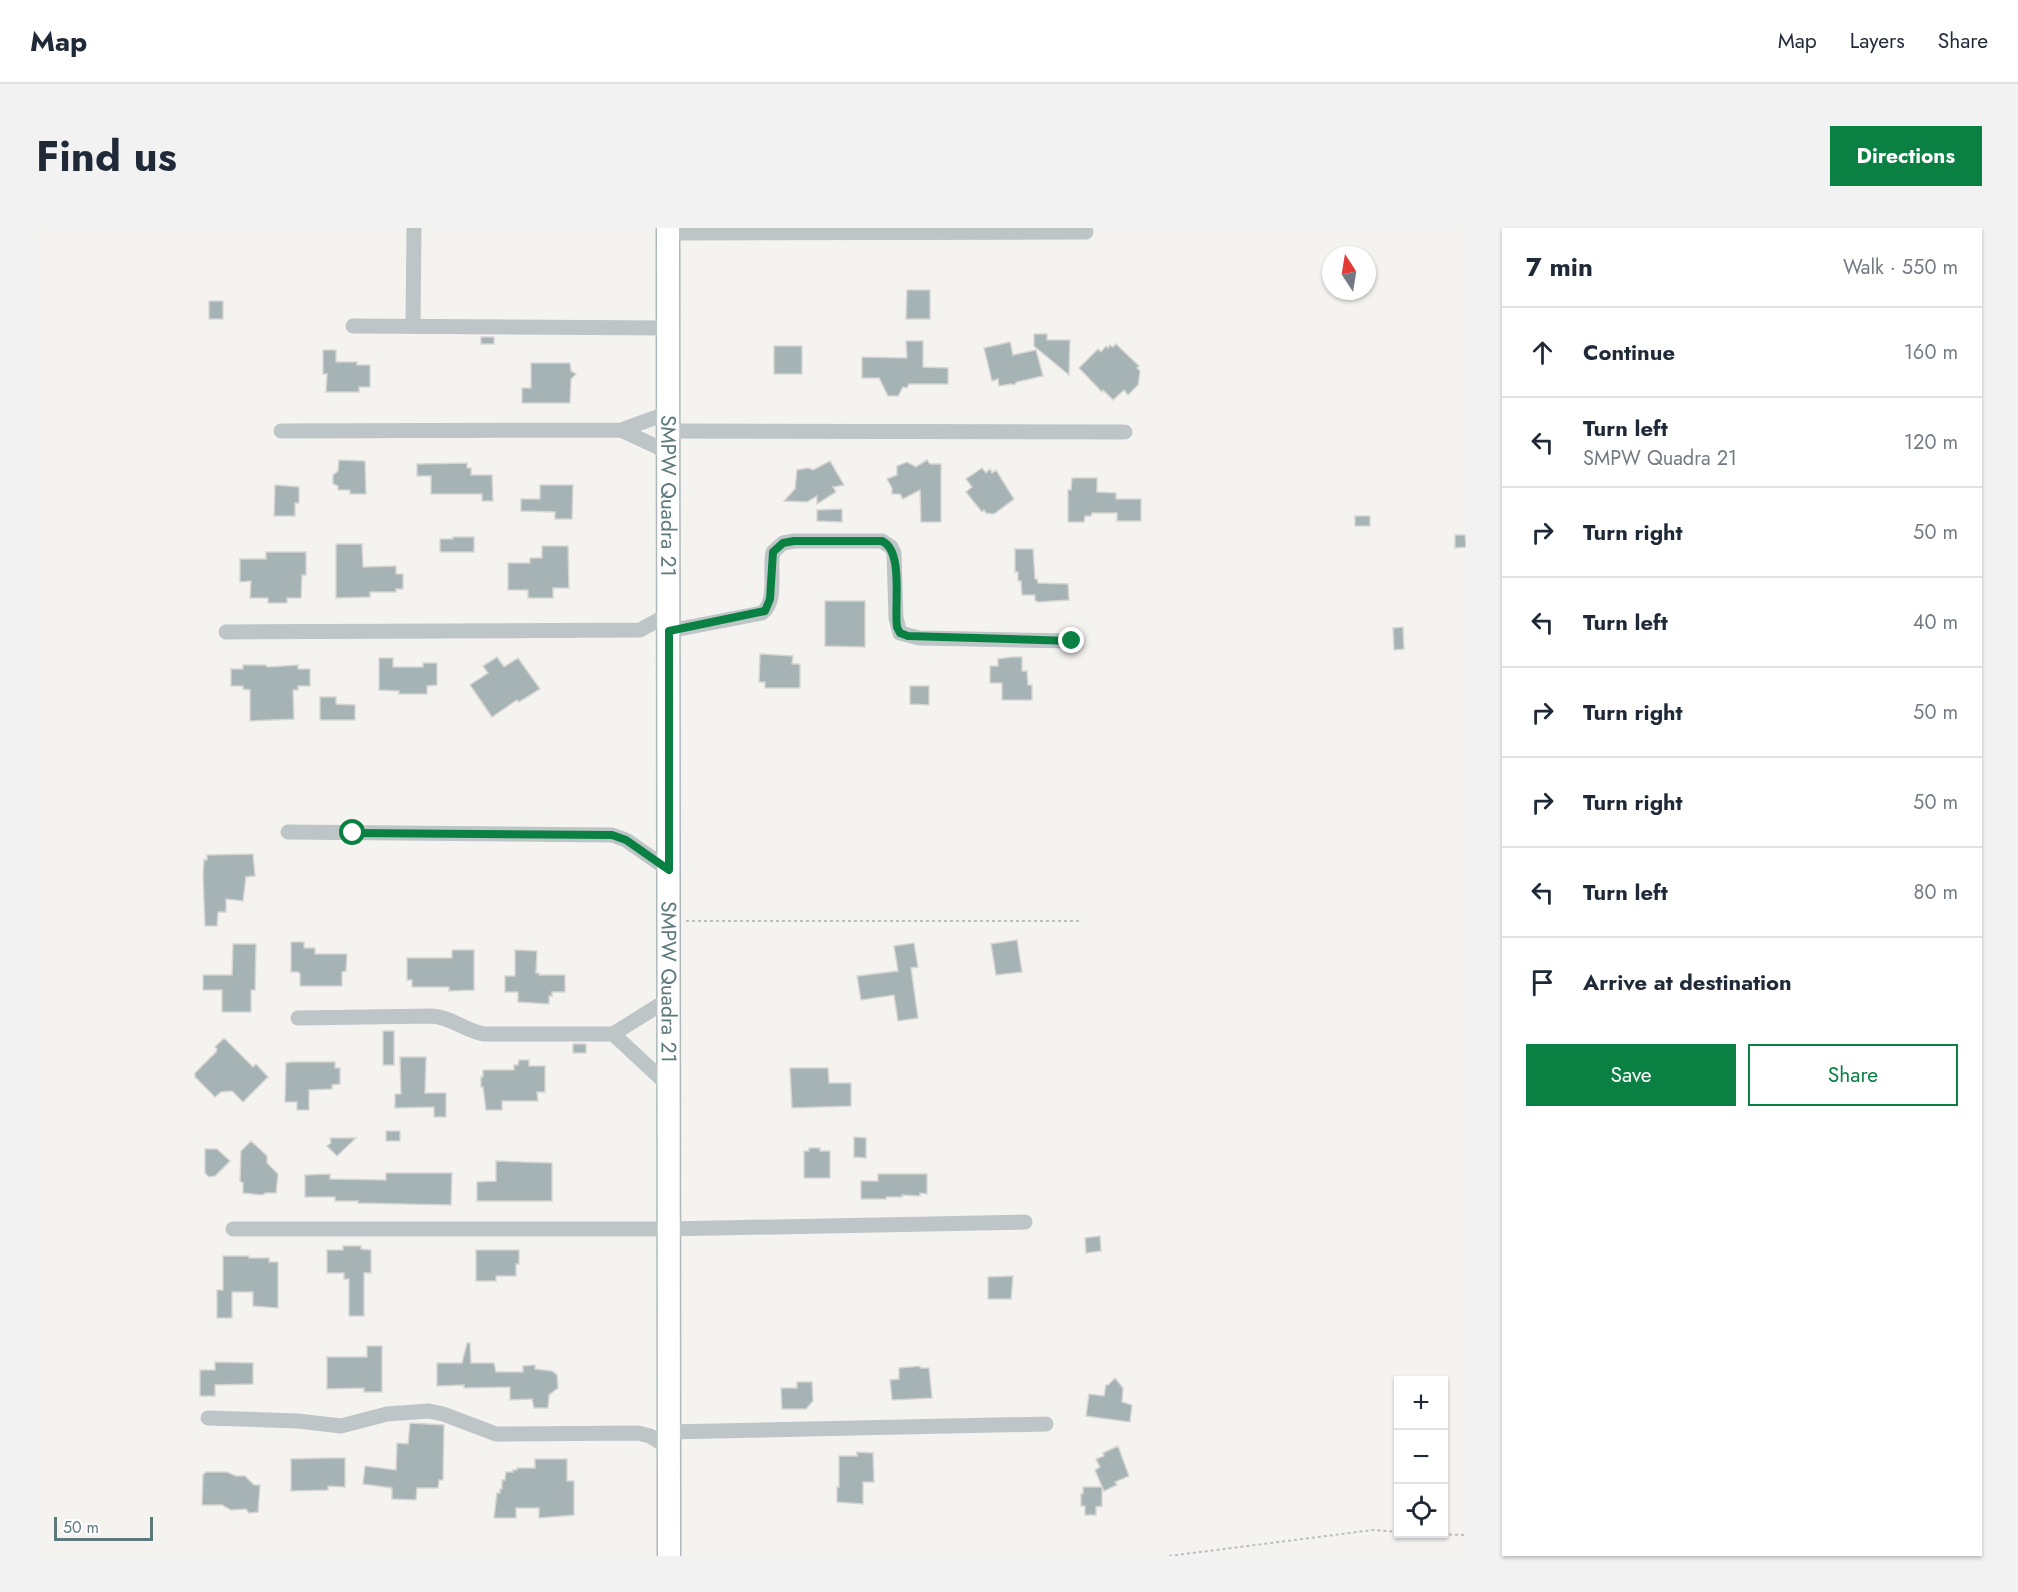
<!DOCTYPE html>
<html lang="en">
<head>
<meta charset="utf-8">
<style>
  body { margin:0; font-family:Jost,sans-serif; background:#f2f2f3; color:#1f2937 }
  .controls { position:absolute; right:18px; bottom:18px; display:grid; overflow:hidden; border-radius:0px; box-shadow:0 2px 4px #0004 }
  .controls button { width:54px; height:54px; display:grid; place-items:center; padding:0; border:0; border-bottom:2px solid #e0e1e3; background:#fff; color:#1f2937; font:30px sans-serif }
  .compass { position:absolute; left:1286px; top:18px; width:54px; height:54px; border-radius:50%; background:#fff; box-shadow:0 2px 4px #0004; rotate:348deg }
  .scale { position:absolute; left:18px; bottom:15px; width:99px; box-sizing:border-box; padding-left:6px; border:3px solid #5d797d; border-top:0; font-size:16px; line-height:21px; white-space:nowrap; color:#5d797d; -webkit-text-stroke:4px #fff; paint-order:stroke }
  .stop { position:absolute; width:18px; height:18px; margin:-14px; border:4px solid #0b8043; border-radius:50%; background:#fff }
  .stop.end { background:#0b8043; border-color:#fff; box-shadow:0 2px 6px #0008 }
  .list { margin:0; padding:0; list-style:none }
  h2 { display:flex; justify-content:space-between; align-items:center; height:78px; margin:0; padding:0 24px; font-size:26px }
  h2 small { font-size:20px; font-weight:400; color:#747a83 }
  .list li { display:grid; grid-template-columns:39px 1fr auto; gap:18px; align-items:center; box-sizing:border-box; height:90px; padding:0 24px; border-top:2px solid #e0e1e3 }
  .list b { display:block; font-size:22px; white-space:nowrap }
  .list p { margin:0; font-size:20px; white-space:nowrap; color:#747a83 }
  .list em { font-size:20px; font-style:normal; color:#747a83 }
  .actions { display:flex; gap:12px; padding:18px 24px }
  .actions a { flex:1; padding:14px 0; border:2px solid #0b8043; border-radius:0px; text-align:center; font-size:21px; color:#0b8043 }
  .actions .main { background:#0b8043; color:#fff }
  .icon { flex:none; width:33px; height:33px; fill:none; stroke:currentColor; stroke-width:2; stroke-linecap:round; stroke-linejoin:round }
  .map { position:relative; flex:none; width:1430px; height:1328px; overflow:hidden; border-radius:0px }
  header { display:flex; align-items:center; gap:36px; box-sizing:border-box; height:84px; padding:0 30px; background:#fff; border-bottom:2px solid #e0e1e3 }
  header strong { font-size:28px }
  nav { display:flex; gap:33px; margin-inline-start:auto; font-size:21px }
  .intro { display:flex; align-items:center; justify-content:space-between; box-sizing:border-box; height:144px; padding:0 36px }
  h1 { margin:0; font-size:42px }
  .button { padding:15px 27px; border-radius:0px; background:#0b8043; color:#fff; font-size:21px; font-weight:700 }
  main { display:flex; gap:36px; padding:0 36px }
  aside { flex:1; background:#fff; border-radius:0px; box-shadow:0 2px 4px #0004 }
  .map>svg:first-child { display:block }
  .building { fill:#a5b3b4; stroke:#d6d5d3; stroke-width:1.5 }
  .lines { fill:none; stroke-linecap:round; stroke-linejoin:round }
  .secondary-casing { stroke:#aeb8ba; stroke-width:25 }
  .path { stroke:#b8bdbe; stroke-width:2; stroke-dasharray:3 3; stroke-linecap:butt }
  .street { stroke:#bec5c7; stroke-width:15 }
  .secondary { stroke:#fff; stroke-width:22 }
  .route { stroke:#0b8043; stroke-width:8 }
  .labels { text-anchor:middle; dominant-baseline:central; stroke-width:6; stroke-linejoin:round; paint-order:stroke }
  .street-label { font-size:21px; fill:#5d797d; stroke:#fff }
</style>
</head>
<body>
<header>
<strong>Map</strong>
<nav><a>Map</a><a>Layers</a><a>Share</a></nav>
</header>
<div class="intro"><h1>Find us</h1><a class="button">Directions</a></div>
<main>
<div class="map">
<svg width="1430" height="1328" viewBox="0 0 1430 1328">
  <rect width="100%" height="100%" fill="#f5f3f0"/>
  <!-- building -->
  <path class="building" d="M871 62H894V91H870Z
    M173 73H187V91H173Z
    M998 106H1011V112H1034L1033 147 998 118Z
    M445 109H458V116H445Z
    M870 113H887V139L912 140V156H873L871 160 867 159 862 168H852L843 150H826V129L871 130Z
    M974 114 977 127 1000 122 1007 148 981 154 978 157 975 156 963 158 962 151 956 153 948 120Z
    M1080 116 1103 138 1101 140 1104 143 1102 157 1092 167 1088 162 1077 172 1067 162 1066 164 1043 140 1062 121 1065 124 1070 118 1072 120 1074 117 1077 119Z
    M738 118H766V146H738Z
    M287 122H300V134H321V137H334V159H323V164H290L291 146H287Z
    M495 135H534L535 143 540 146 535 151 534 175H486V160H495Z
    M303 232 329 233 330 266H314V262H302V258L297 256V247L302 243Z
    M891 232 894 236H905V294H885L884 262 867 271 864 266H856V260L851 251 861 247V238L871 234 880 239Z
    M794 233 808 257 797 259 800 264 781 276V268L771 274 748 273 759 261 761 242 772 240 777 242Z
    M431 235V240H435V247H456L457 273H446V266H395V248H381V236Z
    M946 240 950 245 954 241 956 245 960 242 978 271 958 286 950 285 948 282 946 284 930 264 936 259 930 251Z
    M1036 250H1061V264L1080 265V271H1105V293H1081V285H1056L1055 288H1049L1048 294H1032V262H1035Z
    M239 257 263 259V275H259V288H238Z
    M504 257H537L536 291H519V284L485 283V271H504Z
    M806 281V294L781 293V282Z
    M1319 288H1334V298H1319Z
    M1419 307H1429L1430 319 1419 320Z
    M417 309H438V324H404V311H417Z
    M300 316H326L327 339 360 338V346H367V361H360V364H334V369L300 370Z
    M506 318H532L533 360H517V370H492V362H472V335H494V330H506Z
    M979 321H997L999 351H1001L1002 355 1032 356 1033 372 1002 374 999 372V367H986L985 353H982V344H979Z
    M230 324H270V347H266L265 370H251V375H232V370H214L215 353 204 354V331H230Z
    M789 373H829V419L789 418Z
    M1367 399 1368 421 1358 422 1357 400Z
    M724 426 757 428 756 436H764V460H729V454H723Z
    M461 429 468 439 482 430 504 461 483 474 481 472 456 489 434 457 452 445 447 438Z
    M976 429H986V443H991L992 457H996V472H966V455H954V438H962V431Z
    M343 430H357V439H387V435H401V457L391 458V466H363V463L343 462Z
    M207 437H229L232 439 262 437V441H274V458H262V462H257L258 491 214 493V462L207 461V458H195V441H207Z
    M874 458H893V477L874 476Z
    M284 469H300V476L319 477V492H284Z
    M217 626 219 648 210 649 207 673 190 671V684H182L181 698H169L167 648 168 632H171V627Z
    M981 712 986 744 960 747 955 716Z
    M255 714H268V720H279V726H311L310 743 306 744V758H264V746L262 744H255Z
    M878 715 882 739 875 740 882 790 862 793 858 767 825 772 821 748 862 743 858 718Z
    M197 716H220L219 762H215V784H186V762H167V747H196Z
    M416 722H438V762L413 763V759H376V752H371V730H416Z
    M479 722 501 723 500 745H503V747H529V764H516V768H513V776L482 774V764H469V748H479Z
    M347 803H358V837H347Z
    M188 810 217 839 220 836 232 849 207 874 196 863 185 864 179 869 159 849V845L180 824 181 821 179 819Z
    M537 816H550V825H537Z
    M364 829H390L389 865H410V889H398V879L359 880V866H365Z
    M483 832H493V838H509V864H501L502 873H466V882H450L447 859H445V849H447V842H478V837H482Z
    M256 834H299V840H304V856L296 857V861L273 862V882H261V874H249L250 835Z
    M754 840H792L793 855H815V878L756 880Z
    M350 903H364V913H350Z
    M818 909 830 910V930L818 929Z
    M294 910H320L301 928 291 918 295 915Z
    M215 913 231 928V935L242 946 240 965H230L226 967 207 965V955L204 953 205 923Z
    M773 920H784V923H794V950H768V923H773Z
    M169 921H181L194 933 179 948 173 949 169 945Z
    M460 933 516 935V973H441V954L460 953Z
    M350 945H416L415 977 322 975V973H299V969H269V947L294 946V951L350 952Z
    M842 946H891V966L884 965V968L866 967V969H850V971H825V953H842Z
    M1064 1008 1065 1023 1050 1025 1049 1010Z
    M307 1018H325V1021L335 1022V1045H328V1088H313V1051H308V1045H291V1022H307Z
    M440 1022H483V1036H480V1048H460V1053H440Z
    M187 1028H213V1030H233V1034H242V1080L217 1078V1064H196V1090H181V1062H187Z
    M977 1048 975 1071H952V1049Z
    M431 1115H434L435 1135H458L460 1144H487V1138L499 1137V1141L516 1143 521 1147 522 1160 513 1167 512 1180H498L496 1171 474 1172V1159L428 1160V1157L401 1158V1135H426Z
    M331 1118H346V1164H328V1160L291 1161V1129H331Z
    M179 1134 217 1135V1156L179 1157V1168H164V1142H179Z
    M884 1138V1140H893L896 1170 856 1172 854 1152 863 1151V1140Z
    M1079 1150 1087 1160 1086 1174 1096 1177 1094 1194 1050 1188 1053 1166 1068 1168 1070 1157H1072Z
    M761 1154H776L777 1173 770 1181H746L745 1160H761Z
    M374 1195 408 1197 407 1252H403L402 1260H381L380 1272 356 1271V1260L327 1256 329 1238 360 1242 361 1215 372 1216Z
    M1082 1218 1093 1248 1079 1254 1081 1257 1068 1263 1059 1242 1064 1239 1060 1231 1068 1228 1067 1225Z
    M821 1224 837 1225 838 1254H827V1276L801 1274V1259H803V1228H821Z
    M293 1230H309V1259L292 1258V1262L255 1263V1231Z
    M499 1231H531V1253H538V1287L503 1290V1280H480V1290H458L461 1265H464V1261H466V1252H469L470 1244H477V1242H481V1240H499Z
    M170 1244H191L200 1248H209L218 1257H224L222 1284 213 1285 210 1281 195 1282 186 1277H166L167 1247Z
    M1047 1259H1066V1278L1060 1279V1287H1049V1278H1045V1266H1047Z"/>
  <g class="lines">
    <!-- secondary casing -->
    <g class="secondary-casing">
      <g id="secondary">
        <path id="s1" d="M632 0 633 1328"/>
      </g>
    </g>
    <!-- path -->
    <path class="path" d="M650 693H1046
      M1395 1306 1430 1307
      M1133 1328 1337 1302 1362 1304"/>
    <!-- street -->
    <path class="street" d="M632 5 1050 4
      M317 98 632 100
      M377 98 378 0
      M585 202 632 224
      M245 203 585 202 632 185
      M632 203 1089 204
      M633 403 726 385C742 373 733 342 737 324L747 315 758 313H846L855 319 858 325 860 390 864 405 883 410 1037 413
      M190 404 604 402 633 386
      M252 604 576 607 590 612 633 642
      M262 790 396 788C415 789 429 803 448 806H577L633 771
      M577 806 632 857
      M197 1001H631L989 994
      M172 1190 262 1193 305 1198 351 1186 393 1183 407 1186 460 1206 602 1205 614 1208 632 1219
      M632 1204 1010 1196"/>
    <!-- secondary -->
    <use href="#secondary" class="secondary"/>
  </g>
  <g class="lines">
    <!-- route -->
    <path class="route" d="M317 605 576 607 590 612 633 642V403L729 383 734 371 737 324 747 315 758 313H846C868 323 858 377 861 399L864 405 872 408 1036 413"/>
  </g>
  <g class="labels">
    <!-- street labels -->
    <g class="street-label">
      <text stroke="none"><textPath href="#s1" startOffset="268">SMPW Quadra 21</textPath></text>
      <text stroke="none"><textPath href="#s1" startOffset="754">SMPW Quadra 21</textPath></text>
    </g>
  </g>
</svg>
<div class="controls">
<button>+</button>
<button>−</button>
<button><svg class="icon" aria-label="locate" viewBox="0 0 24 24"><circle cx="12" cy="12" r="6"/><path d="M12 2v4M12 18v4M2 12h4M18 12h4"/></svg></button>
</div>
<svg class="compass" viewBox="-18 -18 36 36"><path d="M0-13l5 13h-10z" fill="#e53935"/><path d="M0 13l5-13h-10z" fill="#747a83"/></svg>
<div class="scale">50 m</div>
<div class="stop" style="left:317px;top:605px"></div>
<div class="stop end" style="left:1036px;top:413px"></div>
</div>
<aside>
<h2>7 min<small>Walk · 550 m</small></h2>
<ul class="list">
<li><svg class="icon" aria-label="ahead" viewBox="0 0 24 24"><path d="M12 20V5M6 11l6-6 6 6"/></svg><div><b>Continue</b></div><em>160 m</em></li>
<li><svg class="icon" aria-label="left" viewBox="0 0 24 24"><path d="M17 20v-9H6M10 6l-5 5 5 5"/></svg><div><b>Turn left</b><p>SMPW Quadra 21</p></div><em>120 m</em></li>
<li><svg class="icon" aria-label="right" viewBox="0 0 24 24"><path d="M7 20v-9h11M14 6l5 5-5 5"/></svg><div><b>Turn right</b></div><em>50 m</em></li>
<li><svg class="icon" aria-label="left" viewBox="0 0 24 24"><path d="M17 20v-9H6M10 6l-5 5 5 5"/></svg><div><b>Turn left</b></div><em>40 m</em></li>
<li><svg class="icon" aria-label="right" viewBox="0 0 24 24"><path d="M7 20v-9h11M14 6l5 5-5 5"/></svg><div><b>Turn right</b></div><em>50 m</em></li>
<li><svg class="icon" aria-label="right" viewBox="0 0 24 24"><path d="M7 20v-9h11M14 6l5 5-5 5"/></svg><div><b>Turn right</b></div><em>50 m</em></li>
<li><svg class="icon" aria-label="left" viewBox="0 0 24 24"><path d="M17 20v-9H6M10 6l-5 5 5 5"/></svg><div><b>Turn left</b></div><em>80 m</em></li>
<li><svg class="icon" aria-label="arrive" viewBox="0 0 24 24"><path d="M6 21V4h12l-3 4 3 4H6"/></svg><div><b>Arrive at destination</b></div></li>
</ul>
<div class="actions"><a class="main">Save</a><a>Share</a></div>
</aside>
</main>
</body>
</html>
